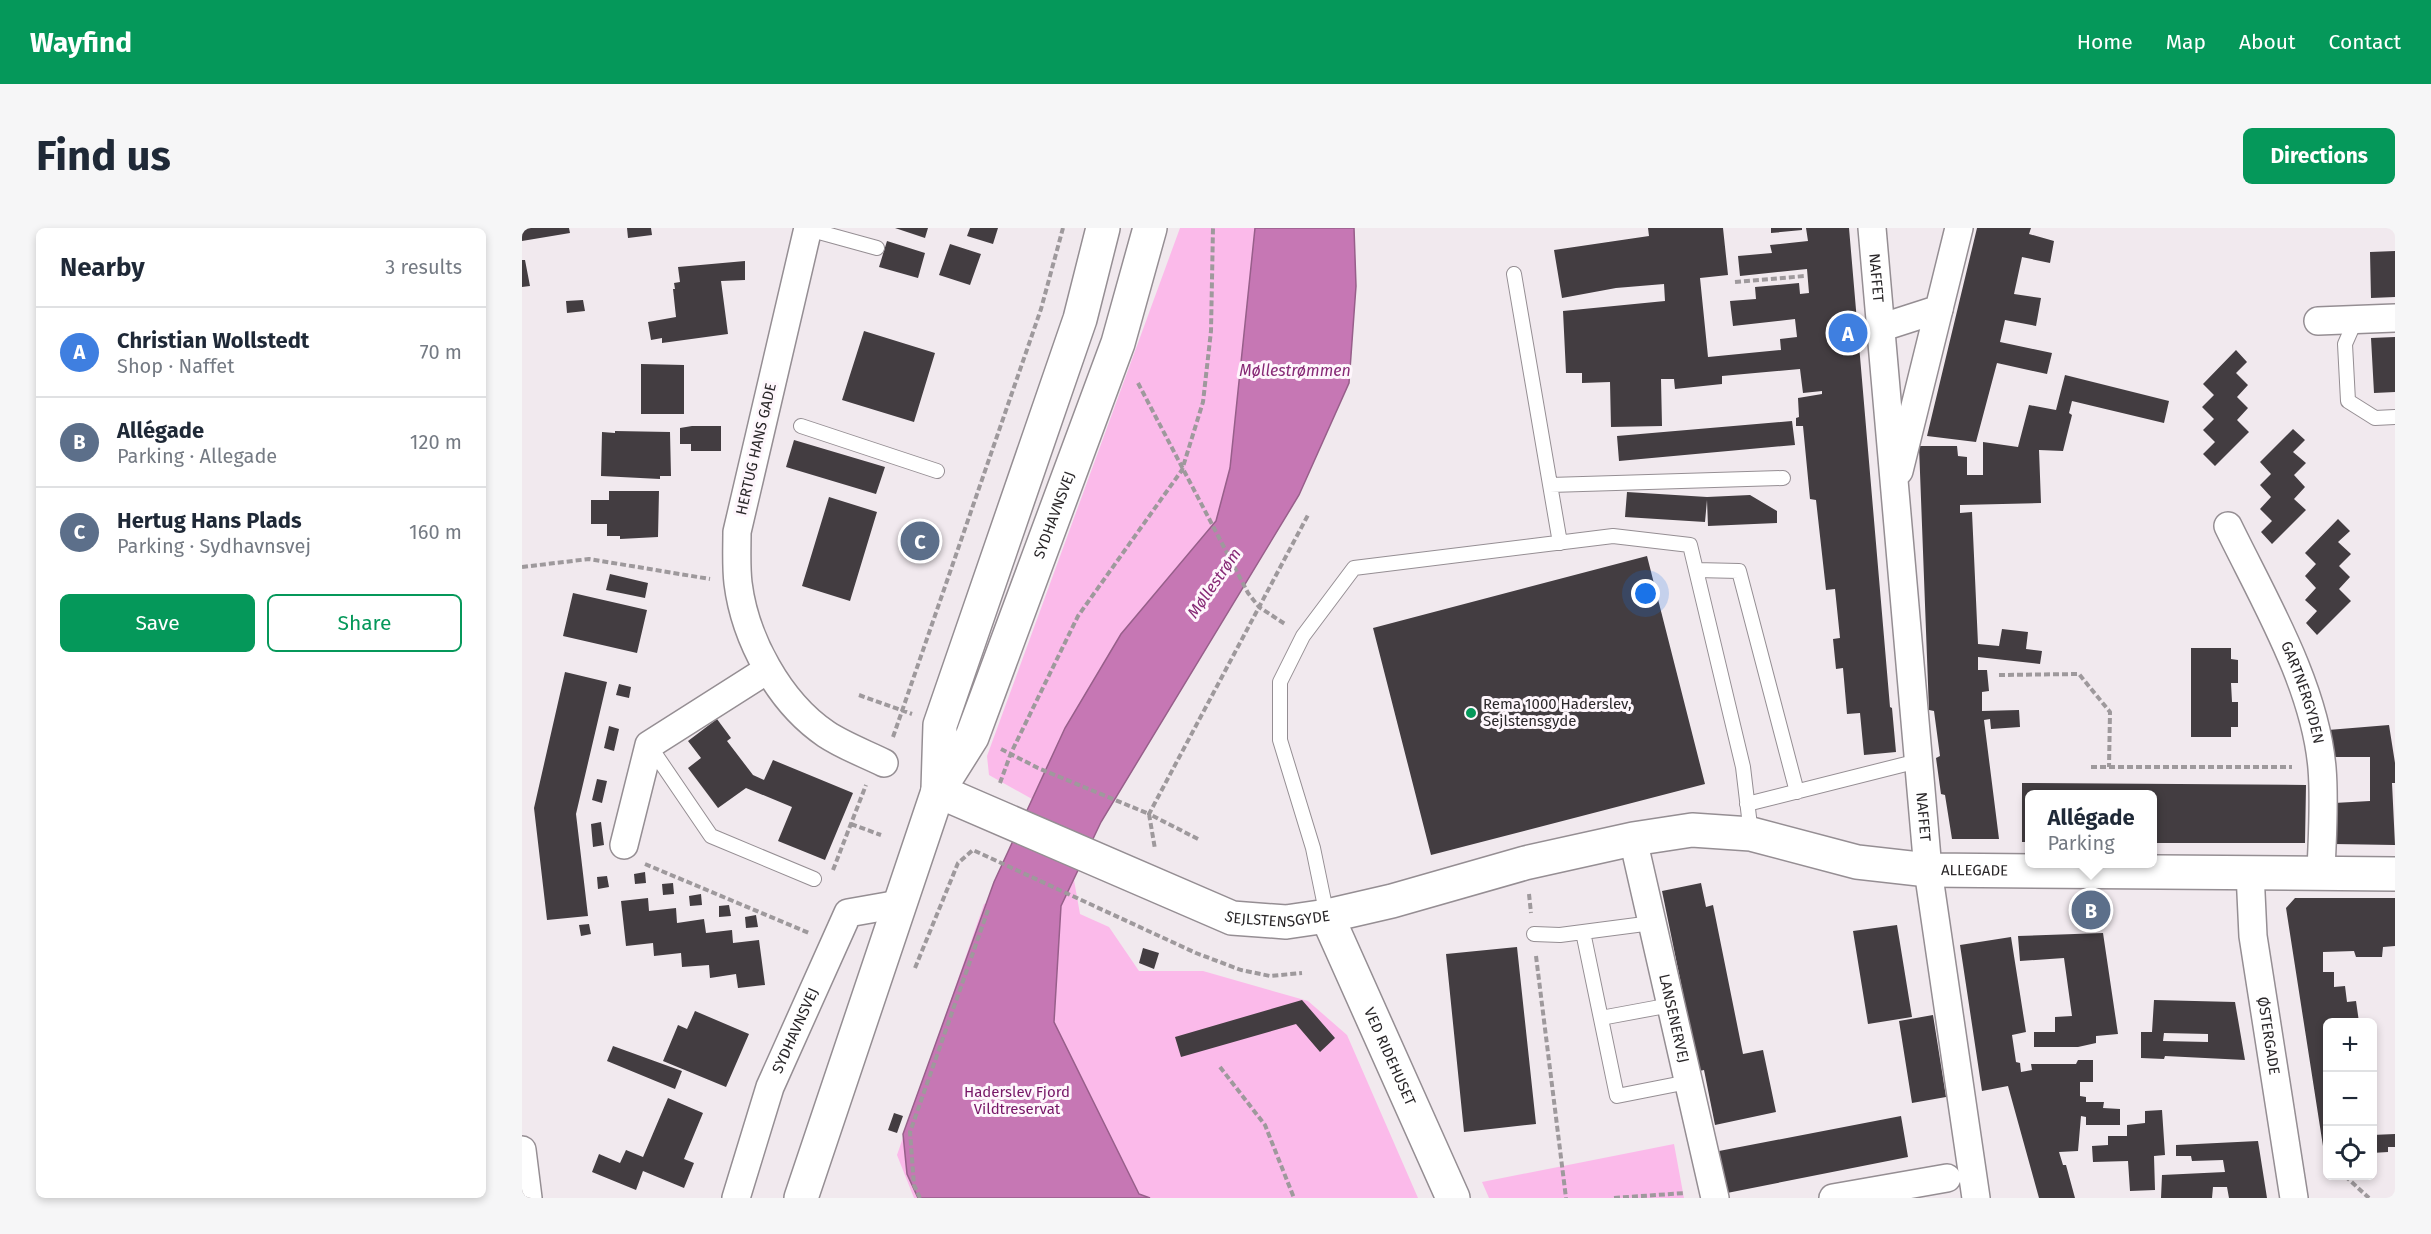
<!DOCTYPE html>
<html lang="en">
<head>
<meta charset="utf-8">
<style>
  body { margin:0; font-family:"Fira Sans",sans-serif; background:#f6f6f7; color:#1f2937 }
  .controls { position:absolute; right:18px; bottom:18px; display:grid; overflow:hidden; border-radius:9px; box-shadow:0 3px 9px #0003 }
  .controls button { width:54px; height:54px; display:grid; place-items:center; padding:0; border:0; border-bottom:2px solid #e0e1e3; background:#fff; color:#1f2937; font:30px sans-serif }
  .you { position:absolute; left:1124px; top:366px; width:21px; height:21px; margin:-15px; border:4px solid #fff; border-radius:50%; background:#1a73e8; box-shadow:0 0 0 9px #1a73e833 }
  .badge { display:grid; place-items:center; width:39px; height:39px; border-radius:50%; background:#05985a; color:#fff; font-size:20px; font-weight:700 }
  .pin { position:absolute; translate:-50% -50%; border:3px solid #fff; box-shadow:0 2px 6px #0006 }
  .popup { position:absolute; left:1503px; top:562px; width:132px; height:78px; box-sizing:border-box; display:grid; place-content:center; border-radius:9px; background:#fff; filter:drop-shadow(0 2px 4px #0005); font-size:20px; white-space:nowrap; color:#747a83 }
  .popup b { font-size:22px; color:#1f2937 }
  .popup::after { content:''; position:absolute; left:50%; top:100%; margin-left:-12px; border:12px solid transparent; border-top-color:#fff }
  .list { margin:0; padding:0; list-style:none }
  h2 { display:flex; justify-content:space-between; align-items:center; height:78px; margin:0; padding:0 24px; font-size:26px }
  h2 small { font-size:20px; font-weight:400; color:#747a83 }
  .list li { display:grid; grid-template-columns:39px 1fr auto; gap:18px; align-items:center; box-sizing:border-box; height:90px; padding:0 24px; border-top:2px solid #e0e1e3 }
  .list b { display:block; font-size:22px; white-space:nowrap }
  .list p { margin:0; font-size:20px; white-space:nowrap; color:#747a83 }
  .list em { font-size:20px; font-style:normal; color:#747a83 }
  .actions { display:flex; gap:12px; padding:18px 24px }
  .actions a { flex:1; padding:14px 0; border:2px solid #05985a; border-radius:9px; text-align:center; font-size:21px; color:#05985a }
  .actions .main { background:#05985a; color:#fff }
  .icon { flex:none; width:33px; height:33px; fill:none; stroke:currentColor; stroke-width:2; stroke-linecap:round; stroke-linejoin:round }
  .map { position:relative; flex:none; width:1873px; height:970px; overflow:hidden; border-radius:9px }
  header { display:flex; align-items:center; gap:36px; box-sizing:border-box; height:84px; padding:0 30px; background:#05985a; color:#fff }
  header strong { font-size:28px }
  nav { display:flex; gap:33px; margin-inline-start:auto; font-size:21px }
  .intro { display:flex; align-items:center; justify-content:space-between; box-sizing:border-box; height:144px; padding:0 36px }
  h1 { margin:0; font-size:42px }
  .button { padding:15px 27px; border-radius:9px; background:#05985a; color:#fff; font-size:21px; font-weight:700 }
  main { display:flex; gap:36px; padding:0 36px }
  aside { flex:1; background:#fff; border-radius:9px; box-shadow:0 3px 9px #0003 }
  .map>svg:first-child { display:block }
  .green { fill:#fbbaea }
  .water { fill:#c677b4; stroke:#975f8a; stroke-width:1.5 }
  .building { fill:#433d41; fill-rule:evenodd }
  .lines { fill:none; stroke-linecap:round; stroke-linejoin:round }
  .service-casing { stroke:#958e93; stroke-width:16 }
  .minor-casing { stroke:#958e93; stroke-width:30 }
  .tertiary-casing { stroke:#958e93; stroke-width:36 }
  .path { stroke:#9e999c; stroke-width:4; stroke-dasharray:6 3; stroke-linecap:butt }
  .service { stroke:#fff; stroke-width:14 }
  .minor { stroke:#fff; stroke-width:27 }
  .tertiary { stroke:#fff; stroke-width:33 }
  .poi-dot { fill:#05985a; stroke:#fef6fc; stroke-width:2 }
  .labels { text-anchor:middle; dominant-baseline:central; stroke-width:6; stroke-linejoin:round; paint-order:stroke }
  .street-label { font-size:15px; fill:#2a2729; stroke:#fef6fc }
  .poi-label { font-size:15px; fill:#2a2729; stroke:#fef6fc; text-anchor:start }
  .park-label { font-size:15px; fill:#761666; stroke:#fef6fc }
  .water-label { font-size:16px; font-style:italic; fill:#862975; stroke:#fef6fc }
</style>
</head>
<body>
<header>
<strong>Wayfind</strong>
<nav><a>Home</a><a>Map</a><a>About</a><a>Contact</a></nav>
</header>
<div class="intro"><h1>Find us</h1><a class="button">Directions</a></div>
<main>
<aside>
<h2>Nearby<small>3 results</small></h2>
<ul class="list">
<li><span class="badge" style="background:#3f7fe0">A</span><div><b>Christian Wollstedt</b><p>Shop · Naffet</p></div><em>70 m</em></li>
<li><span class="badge" style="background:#5c6f8a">B</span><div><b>Allégade</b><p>Parking · Allegade</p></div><em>120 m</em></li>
<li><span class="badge" style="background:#5c6f8a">C</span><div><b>Hertug Hans Plads</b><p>Parking · Sydhavnsvej</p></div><em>160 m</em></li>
</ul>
<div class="actions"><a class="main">Save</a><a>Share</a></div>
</aside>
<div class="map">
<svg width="1873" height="970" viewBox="0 0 1873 970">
  <rect width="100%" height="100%" fill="#f1e9ee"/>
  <!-- green -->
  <path class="green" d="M658 0H733L708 241 694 293 599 406 543 500 510 571 467 547 465 528Z
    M552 652 558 686 587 699 617 743H681L786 773 825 807 896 970H392L375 927 462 676Z
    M1152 916 1162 970H967L960 954Z"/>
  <!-- water -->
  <path class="water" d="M733 0H832L834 58 827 155 777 267 579 594 539 678 532 794 617 966 628 970H396L385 946 381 906 472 654 543 500 599 406 694 293 708 240Z"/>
  <!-- building -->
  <path class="building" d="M0 0H47L48 5 0 13Z
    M105 0H129L130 7 106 10Z
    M373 0H406L403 10Z
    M448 0H476L471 16 445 8Z
    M1126 0H1201L1206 47 1178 50 1186 129 1259 122 1258 111 1275 109 1273 91 1211 98 1208 73 1234 71 1233 59 1277 55 1278 66 1287 65 1285 41 1218 48 1216 28 1250 25 1248 17 1286 13 1284 0H1327L1368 479 1370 480 1374 524 1342 527 1338 485 1325 486 1321 440 1314 441 1311 411 1318 410 1313 361 1304 362 1294 272 1288 271 1281 198H1274V190L1277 189 1276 170 1300 166V163L1281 165 1278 141 1200 148V156L1153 161 1152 151H1139L1140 198 1089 199 1088 154 1060 155V145H1044L1041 83 1143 73 1142 56 1094 60 1040 70 1032 22 1127 8Z
    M1249 0H1280V2L1249 5Z
    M1455 0H1509L1507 6 1532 13 1528 35 1500 29 1492 66 1519 70 1514 98 1483 92 1478 114 1530 125 1525 146 1475 135 1454 214 1405 208Z
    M365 13 403 25 396 50 357 39Z
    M428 16 459 26 448 57 417 47Z
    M1873 23V69L1849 70 1848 24Z
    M0 32H3L8 58 0 59Z
    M223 33V52L199 53 206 106 140 115V110L129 112 126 94 154 89 151 61H153L152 55 158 54 156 39Z
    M61 72 63 83 45 85 44 73Z
    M342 103 413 125 392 194 320 172Z
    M1873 109V164L1852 165 1849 110Z
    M1714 122 1725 134 1714 145 1726 157 1715 169 1726 180 1715 192 1727 204 1693 238 1681 226 1693 214 1681 202 1692 191 1680 179 1692 167 1681 156Z
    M119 136 162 137V186H119Z
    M1543 147 1647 173 1642 195 1550 173 1547 185 1550 187 1541 223 1517 222 1519 275 1438 277V285L1450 284 1456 416 1477 418 1480 401 1506 404 1504 421 1520 423 1518 436 1456 429V442H1465L1467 463 1460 464V483L1497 482 1498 499 1469 501 1468 491 1462 492 1477 611H1430L1423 567 1419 566 1414 530 1418 528 1412 483 1407 482 1397 218H1435L1436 228 1445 229V247H1461V214L1496 219 1507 177 1534 182Z
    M1270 193 1273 217 1097 233 1095 208Z
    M170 198H199V223H169V216H158V200Z
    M1771 201 1783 212 1771 224 1784 235 1772 247 1783 259 1772 271 1784 282 1750 316 1739 304 1750 293 1738 281 1749 269 1738 257 1749 246 1738 234Z
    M93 203 148 204 149 248H138V251L79 248 80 204 93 205Z
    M272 212 363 239 354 266 264 239Z
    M87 263H137L136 309 98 311V308H85V296H69V272H87Z
    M1105 264 1185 269 1228 267 1255 283V295L1186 298 1185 272 1183 294 1103 289Z
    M307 269 355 284 328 373 280 358Z
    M1816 291 1828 303 1816 314 1829 326 1817 338 1828 349 1817 361 1829 373 1795 407 1784 395 1795 383 1783 372 1794 360 1783 348 1794 336 1783 325Z
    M1125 328 1183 556 909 627 851 400Z
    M88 346 126 355 123 370 84 362Z
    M51 365 125 382 115 425 41 408Z
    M1669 420H1709V431L1716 432V455H1709L1710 474H1716V499H1709V509H1669Z
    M43 444 85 454 54 586 66 688 25 692 12 580Z
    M97 456 109 459 107 470 94 467Z
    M195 491 209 510 205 513 231 547 242 552 251 532 331 565 303 632 256 613 270 579 224 560 196 580 166 540 179 530 166 513Z
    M1867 497 1873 535V555H1870L1873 617 1812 616V575L1848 573V529H1811L1806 502Z
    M87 498 97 501 92 523 82 520Z
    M75 551 85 553 80 575 70 572Z
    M1500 555 1784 557 1783 615H1630V566H1508V614H1500Z
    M79 594 82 617 71 619 69 596Z
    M123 644 124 655 113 656 112 646Z
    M85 648 87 659 76 661 75 649Z
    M151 655 152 666 141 667 140 656Z
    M1179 655 1184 679 1191 677 1221 826 1241 822 1254 884 1193 897 1182 842 1177 843 1140 663Z
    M179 666 180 677 168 678 167 668Z
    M126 670 127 683 154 680 155 695 182 691 184 705 210 702 211 715 237 712 243 757 216 760 214 746 188 750 187 737 160 739 159 725 132 728 131 715 104 718 99 673Z
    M1773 670H1873V718L1861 719 1860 729H1834L1832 723 1801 724V744H1812V759L1823 758 1825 774 1834 773 1837 794H1806L1803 931 1764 680Z
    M207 677 209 688 197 689V678Z
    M234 687 236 699 224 700 223 689Z
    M67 696 69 706 59 708 57 697Z
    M1375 697 1390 789 1346 796 1331 703Z
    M1581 705 1596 806 1574 808V815L1556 819H1512V804H1533V789L1550 788 1542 730 1498 733 1496 708Z
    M1489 709 1504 804 1490 807 1494 834 1498 835 1499 844 1510 842 1509 836H1554L1556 832H1571V854H1558V868L1564 869V874H1582L1581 880 1598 881V897H1564V889L1559 888 1556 923 1537 924 1541 937H1544L1553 970H1517L1486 858 1460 863 1438 717Z
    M995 719 1014 896 942 904 924 726Z
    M621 720 637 725 632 741 617 735Z
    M780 772 813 810 798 824 774 796 659 829 653 809Z
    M1632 772 1713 774 1723 832 1643 828 1642 831 1619 830V804H1630ZM1642 805 1686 806V814L1641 813Z
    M173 783 227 806 204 859 141 833 156 797 165 801Z
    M1411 787 1424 869 1390 875 1377 793Z
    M91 818 160 843 153 861 85 833Z
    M146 870 181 885 162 931 172 935 162 960 121 943 114 962 70 944 77 926 98 935 104 922 121 929Z
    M1640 882 1643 927 1632 928 1633 962 1608 963 1606 933 1571 934 1570 918 1586 917V908H1605V897L1623 895V883Z
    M372 885 381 888 375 905 366 902Z
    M1379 888 1386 929 1205 965 1197 923Z
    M1873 906V919H1866V924L1850 925V907Z
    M1736 913 1745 970H1707L1705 959H1691L1690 970H1639L1640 947 1703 944 1701 932 1670 933 1669 928H1654V917Z"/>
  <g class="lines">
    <!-- service casing -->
    <g class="service-casing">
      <path id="service" d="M286 1 355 20
        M992 46 1038 315
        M1834 91 1823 116 1826 173 1853 190 1873 189
        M279 198 415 243
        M1028 257 1261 250
        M1174 342 1217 343 1275 564
        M127 517 189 608 292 651
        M1225 576 1396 533
        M805 688 791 620 758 512V454L781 408 832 340 1091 308 1168 317 1221 539 1229 606
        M1061 704 1095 868 1166 854
        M1012 706 1038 707 1130 695
        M1079 790 1149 777"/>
    </g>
    <!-- minor casing -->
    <g class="minor-casing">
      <g id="minor">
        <path d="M286 0 215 304C215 321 214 338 216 355 223 411 257 474 304 506 322 518 344 526 362 535"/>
        <path id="s1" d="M1350 0 1406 642 1454 970"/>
        <path d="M1796 93 1873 90"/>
        <path d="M1358 100 1417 81 1437 0"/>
        <path d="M1377 243 1417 81"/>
        <path id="s2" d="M1706 298C1742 372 1793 457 1800 540 1803 575 1800 611 1799 645"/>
        <path id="s3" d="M1111 611 1193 970"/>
        <path d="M102 617 127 517 245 442"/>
        <path id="s4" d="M1728 644 1731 708 1772 970"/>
        <path d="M0 922 6 970"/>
        <path id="s5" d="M214 970 248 859 326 685 377 676"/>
        <path d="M1311 970 1425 950"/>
      </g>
    </g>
    <!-- tertiary casing -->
    <g class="tertiary-casing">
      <g id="tertiary">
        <path d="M416 561 418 497 558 91 581 0"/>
        <path id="s6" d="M416 563 710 690 764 694 805 688 870 673 1003 635 1111 611 1170 602 1229 606 1335 634 1406 642 1873 646"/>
        <path id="s7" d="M805 688 931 970"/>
        <path id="s8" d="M279 970 416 563 450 509 596 115 628 0"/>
      </g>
    </g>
    <!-- path -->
    <path class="path" d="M1213 54 1283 48
      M616 155 726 365 737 379 763 396
      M0 339 67 331 188 351
      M1477 447 1557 446 1588 484 1587 539
      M337 467 390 486
      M371 509 519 81 541 0
      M479 521 516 540 627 586 633 621
      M1569 539H1770
      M478 555 489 525 556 388 660 242 681 174 689 103 691 0
      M329 596 359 607
      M676 611 627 586 786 287
      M123 636 287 705
      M311 642 344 557
      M1007 666 1009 685
      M1014 728 1044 970
      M393 740 436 635 451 622 674 725 719 742 748 748 780 745
      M698 839 743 897 772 970
      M1823 948 1847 970
      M398 970 392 957 388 904 466 682
      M1092 970 1163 965"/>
    <!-- service -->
    <use href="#service" class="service"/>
    <!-- minor -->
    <use href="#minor" class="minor"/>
    <!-- tertiary -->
    <use href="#tertiary" class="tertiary"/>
  </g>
  <!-- markers -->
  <circle class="poi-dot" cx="949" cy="485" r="6"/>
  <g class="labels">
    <!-- street labels -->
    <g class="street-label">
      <text stroke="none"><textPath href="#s1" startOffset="50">NAFFET</textPath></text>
      <text transform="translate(234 221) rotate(-77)">HERTUG HANS GADE</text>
      <text stroke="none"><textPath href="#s8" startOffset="730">SYDHAVNSVEJ</textPath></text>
      <text stroke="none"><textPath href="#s2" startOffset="183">GARTNERGYDEN</textPath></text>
      <text stroke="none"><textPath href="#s1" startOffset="591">NAFFET</textPath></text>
      <text stroke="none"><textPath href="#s6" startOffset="1078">ALLEGADE</textPath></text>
      <text stroke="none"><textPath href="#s6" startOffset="366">SEJLSTENSGYDE</textPath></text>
      <text stroke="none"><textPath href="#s3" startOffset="184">LANSENERVEJ</textPath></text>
      <text stroke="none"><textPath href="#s5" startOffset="178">SYDHAVNSVEJ</textPath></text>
      <text stroke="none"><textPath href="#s4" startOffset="165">ØSTERGADE</textPath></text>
      <text stroke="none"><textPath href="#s7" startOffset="154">VED RIDEHUSET</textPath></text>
    </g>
    <!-- poi labels -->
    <g class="poi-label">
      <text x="961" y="476">Rema 1000 Haderslev,<tspan x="961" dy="17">Sejlstensgyde</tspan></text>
    </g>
    <!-- park labels -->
    <g class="park-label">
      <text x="495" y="864">Haderslev Fjord<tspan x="495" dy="17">Vildtreservat</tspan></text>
    </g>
    <!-- water labels -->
    <g class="water-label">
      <text x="773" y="142">Møllestrømmen</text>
      <text transform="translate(692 355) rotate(-55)">Møllestrøm</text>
    </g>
  </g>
</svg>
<div class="controls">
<button>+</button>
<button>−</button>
<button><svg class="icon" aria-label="locate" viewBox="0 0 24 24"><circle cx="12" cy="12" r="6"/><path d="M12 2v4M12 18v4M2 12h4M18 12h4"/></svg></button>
</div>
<div class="you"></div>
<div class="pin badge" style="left:1326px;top:105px;background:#3f7fe0">A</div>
<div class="pin badge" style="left:1569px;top:682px;background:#5c6f8a">B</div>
<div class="popup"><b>Allégade</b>Parking</div>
<div class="pin badge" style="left:398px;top:313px;background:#5c6f8a">C</div>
</div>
</main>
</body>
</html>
